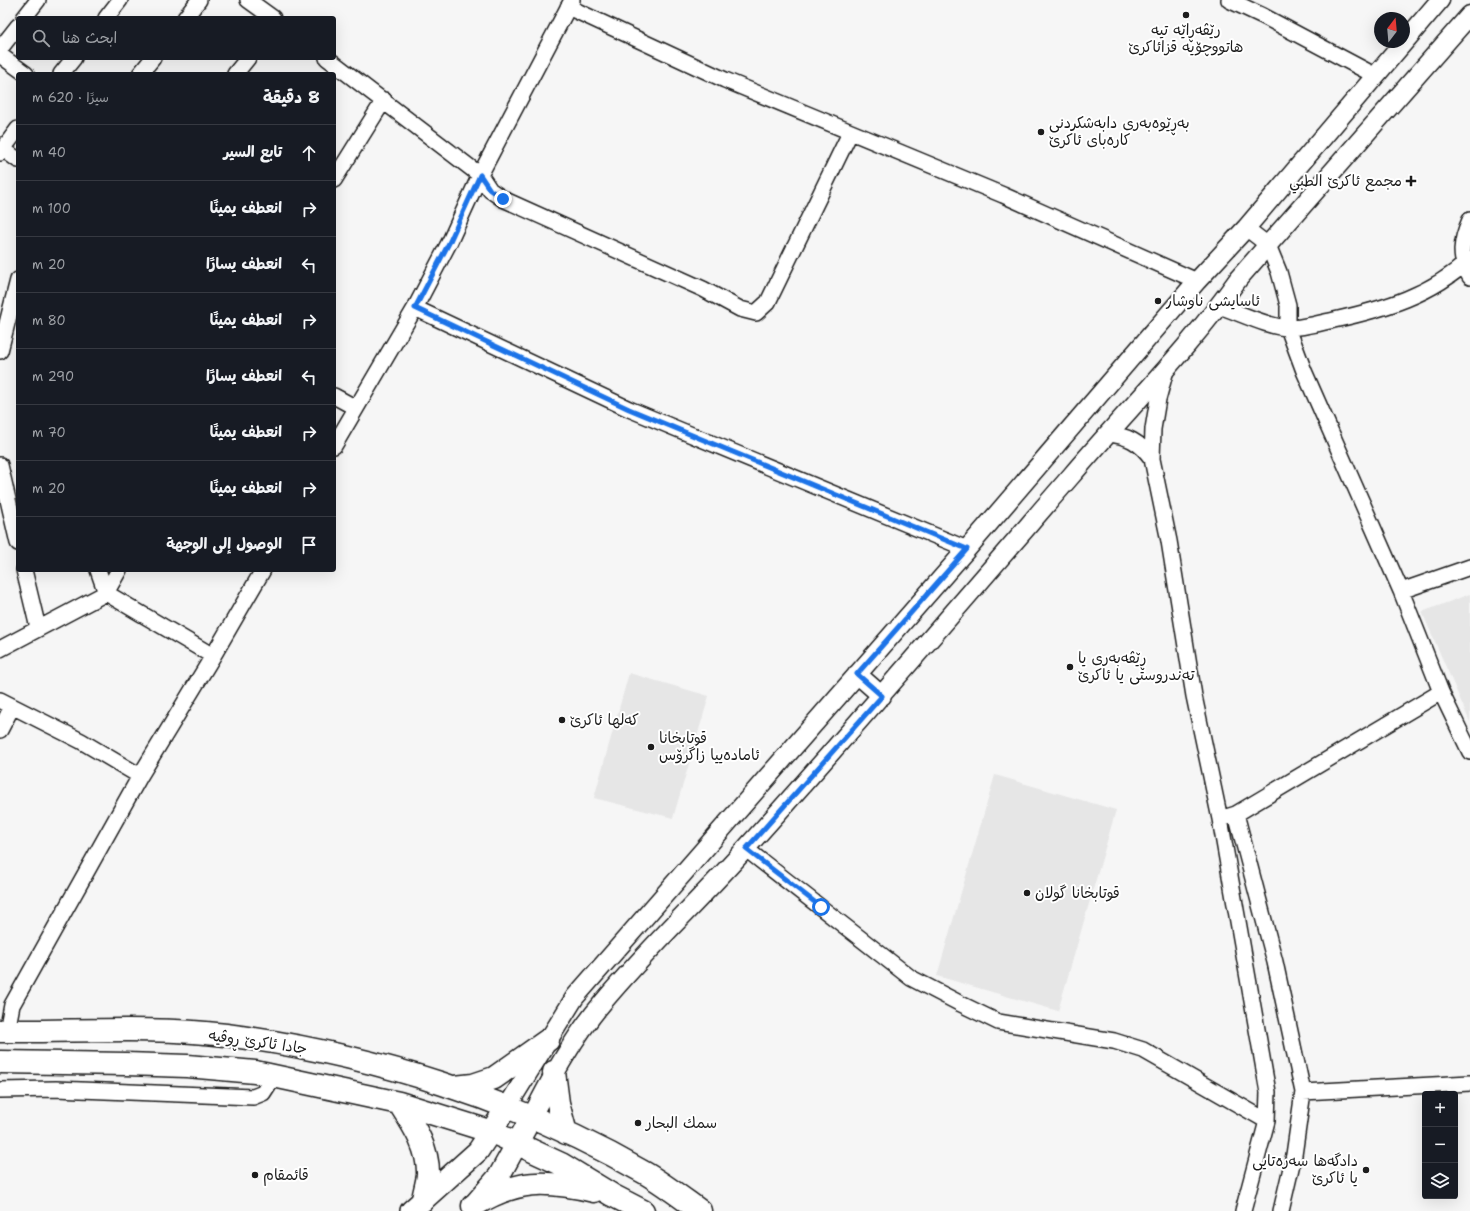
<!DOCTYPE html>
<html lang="ar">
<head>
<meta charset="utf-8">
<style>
  body { margin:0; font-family:"Shantell Sans","Playpen Sans Arabic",sans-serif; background:#20242c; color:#f1f3f6; direction:rtl }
  .controls { position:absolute; right:12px; bottom:12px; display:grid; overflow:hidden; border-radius:4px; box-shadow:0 4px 16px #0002 }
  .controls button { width:36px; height:36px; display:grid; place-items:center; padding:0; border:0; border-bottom:1px solid #363941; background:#171b24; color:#f1f3f6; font:20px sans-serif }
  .compass { position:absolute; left:1374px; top:12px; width:36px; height:36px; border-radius:50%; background:#171b24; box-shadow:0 4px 16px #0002; rotate:16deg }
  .stop { position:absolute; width:12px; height:12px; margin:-9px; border:3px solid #1a73e8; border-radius:50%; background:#fff }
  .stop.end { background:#1a73e8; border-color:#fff; box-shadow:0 1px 4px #0008 }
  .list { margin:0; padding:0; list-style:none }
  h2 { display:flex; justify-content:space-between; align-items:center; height:52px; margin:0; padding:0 16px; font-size:17px }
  h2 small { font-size:13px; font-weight:400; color:#9ea1a6 }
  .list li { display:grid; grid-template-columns:26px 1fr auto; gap:12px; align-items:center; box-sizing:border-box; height:56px; padding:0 16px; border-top:1px solid #363941 }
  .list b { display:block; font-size:15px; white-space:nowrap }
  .list em { font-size:13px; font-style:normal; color:#9ea1a6 }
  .icon { flex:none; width:22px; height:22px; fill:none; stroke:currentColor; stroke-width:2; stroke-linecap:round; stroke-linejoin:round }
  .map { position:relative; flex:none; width:1470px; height:1211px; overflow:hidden; direction:ltr }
  .search { position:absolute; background:#171b24; box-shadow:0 4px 16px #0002; left:16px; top:16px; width:320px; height:44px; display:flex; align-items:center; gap:10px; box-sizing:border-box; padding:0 14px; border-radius:4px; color:#9ea1a6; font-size:15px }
  .panel { position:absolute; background:#171b24; box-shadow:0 4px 16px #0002; left:16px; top:72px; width:320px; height:500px; border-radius:4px; direction:rtl }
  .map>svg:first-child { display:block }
  .built { fill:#e6e6e6 }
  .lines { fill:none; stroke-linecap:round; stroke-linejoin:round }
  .minor-casing { stroke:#1c1c1c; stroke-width:18 }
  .tertiary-casing { stroke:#1c1c1c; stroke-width:21 }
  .secondary-casing { stroke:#1c1c1c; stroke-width:24 }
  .trunk-casing { stroke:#1c1c1c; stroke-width:25 }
  .minor { stroke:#fff; stroke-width:15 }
  .tertiary { stroke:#fff; stroke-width:18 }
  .secondary { stroke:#fff; stroke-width:21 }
  .trunk { stroke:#fff; stroke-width:22 }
  .route { stroke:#1a73e8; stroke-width:5 }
  .poi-dot { fill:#1c1c1c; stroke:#fff; stroke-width:1.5 }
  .labels { text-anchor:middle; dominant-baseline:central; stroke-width:4; stroke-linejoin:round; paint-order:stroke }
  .poi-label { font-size:15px; fill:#1c1c1c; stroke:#fff; text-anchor:start }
  .street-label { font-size:15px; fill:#1c1c1c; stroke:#fff }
</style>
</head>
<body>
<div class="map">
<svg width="1470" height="1211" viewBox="0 0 1470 1211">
  <rect width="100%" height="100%" fill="#f6f6f6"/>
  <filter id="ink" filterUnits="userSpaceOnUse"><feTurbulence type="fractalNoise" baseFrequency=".025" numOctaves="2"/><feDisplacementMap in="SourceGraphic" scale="8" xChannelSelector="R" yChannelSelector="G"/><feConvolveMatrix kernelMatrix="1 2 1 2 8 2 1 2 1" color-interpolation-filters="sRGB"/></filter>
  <g filter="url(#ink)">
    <!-- built -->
    <path class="built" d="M1470 594V722L1422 612Z
      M629 673 709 696 673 818 594 798Z
      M995 775 1116 810 1058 1011 937 976Z"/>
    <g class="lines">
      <!-- minor casing -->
      <g class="minor-casing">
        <path id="minor" d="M248 0 273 18
          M1229 0 1263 16 1376 76
          M568 7 725 80 1003 195 1197 281
          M24 18 38 0
          M106 18 120 0
          M185 18 199 0
          M0 49 18 26
          M0 55 26 74
          M327 58 480 175 490 190 503 199 703 289 740 309 756 313 768 302 850 133
          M61 74 74 58
          M140 74 153 58
          M235 74 248 58
          M3 149 18 160
          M0 153 18 129
          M334 180 384 100
          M1470 220C1461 240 1458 258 1470 277
          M1219 306C1238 312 1270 328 1289 328 1303 328 1320 323 1334 320 1384 309 1432 295 1470 259
          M415 308 629 409 967 549
          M0 351 18 280
          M1166 370 1158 399 1153 429 1152 459 1169 541 1194 696 1220 819 1268 1092 1267 1121 1243 1211
          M334 396 356 408
          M1106 434C1127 435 1140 442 1152 459
          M334 446 415 308 450 241 480 175 572 0
          M0 465 18 543
          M24 570 38 628
          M98 570 106 593 213 656
          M1401 591 1470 567
          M0 649 106 593 119 570
          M1441 692 1470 752
          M0 700 81 741 140 776
          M0 730 12 707
          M1236 814 1275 962 1303 1092 1294 1155 1281 1211
          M1220 819 1236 814 1441 692 1401 591 1304 371 1288 328V305L1279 272 1268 245 1246 228
          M746 849 911 978 961 1004 998 1022 1114 1041 1143 1050 1267 1121
          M7 1031 12 1005 140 776 213 656 263 570
          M0 1090 56 1089 253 1097 263 1093 274 1076
          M1303 1092 1470 1083"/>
      </g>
      <!-- tertiary casing -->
      <g class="tertiary-casing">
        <path id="tertiary" d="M857 674 882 696
          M507 1107 575 997 967 549 1197 281 1246 228 1440 0
          M531 1118C552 1077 574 1036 604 1001 649 947 701 899 747 847 857 725 964 600 1071 476 1127 410 1189 349 1239 278L1470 15"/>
      </g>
      <!-- secondary casing -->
      <g class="secondary-casing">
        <path id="secondary" d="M474 1205 499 1176 531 1118
          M411 1211 478 1151 507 1107"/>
      </g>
      <!-- trunk casing -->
      <g class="trunk-casing">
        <path id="trunk" d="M0 1031C75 1032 151 1026 226 1035 371 1054 518 1100 645 1173 664 1184 682 1198 700 1211
          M0 1062 126 1064 187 1066 255 1072 399 1103 492 1132 561 1164 612 1195 643 1211
          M554 1072 558 1103 566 1133
          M455 1087 473 1085 494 1078 548 1040
          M399 1103C413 1125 429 1148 428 1175 427 1184 424 1192 423 1200
          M473 1206C517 1179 546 1180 594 1191"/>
      </g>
      <!-- minor -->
      <use href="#minor" class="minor"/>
      <!-- tertiary -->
      <use href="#tertiary" class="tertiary"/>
      <!-- secondary -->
      <use href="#secondary" class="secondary"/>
      <!-- trunk -->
      <use href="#trunk" class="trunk"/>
    </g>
  </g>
  <g class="lines" filter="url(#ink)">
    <!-- route -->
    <path class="route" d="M503 199 490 190 480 175 450 241 415 308 629 409 967 549 857 674 882 696 746 849 821 907"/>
  </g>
  <!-- markers -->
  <g class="poi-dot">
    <circle cx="1186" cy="15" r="4"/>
    <circle cx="1041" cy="132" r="4"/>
    <path d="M1409 175h4v4h4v4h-4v4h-4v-4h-4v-4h4z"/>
    <circle cx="1158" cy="301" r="4"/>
    <circle cx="1070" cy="667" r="4"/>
    <circle cx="562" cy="720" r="4"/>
    <circle cx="651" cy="747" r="4"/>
    <circle cx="1027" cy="893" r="4"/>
    <circle cx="638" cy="1123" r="4"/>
    <circle cx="1366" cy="1170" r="4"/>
    <circle cx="255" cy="1175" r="4"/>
  </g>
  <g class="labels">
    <!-- poi labels -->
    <g class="poi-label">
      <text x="1186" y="30" text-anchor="middle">رێڤەڕاێە تیە<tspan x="1186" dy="17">هاتووچۆیە قزائاکرێ</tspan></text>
      <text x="1049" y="123">بەڕێوەبەری دابەشکردنی<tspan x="1049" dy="17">کارەبای ئاکرێ</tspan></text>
      <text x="1402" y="181" text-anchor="end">مجمع ئاکرێ الطبي</text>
      <text x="1166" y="301">ئاسايشى ناوشار</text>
      <text x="1078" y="658">ڕێڤەبەری یا<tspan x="1078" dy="17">تەندروستی یا ئاکرێ</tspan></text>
      <text x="570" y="720">کەلها ئاکرێ</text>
      <text x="659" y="738">قوتابخانا<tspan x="659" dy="17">ئامادەییا زاگرۆس</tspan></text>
      <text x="1035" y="893">قوتابخانا گولان</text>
      <text x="646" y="1123">سمك البحار</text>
      <text x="1358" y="1161" text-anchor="end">دادگەها سەرەتایی<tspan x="1358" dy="17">یا ئاکرێ</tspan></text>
      <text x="263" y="1175">قائمقام</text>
    </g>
    <!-- street labels -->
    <g class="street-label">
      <text transform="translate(258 1042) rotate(8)">جادا ئاکرێ ڕوڤیە</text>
    </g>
  </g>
</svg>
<div class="controls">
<button>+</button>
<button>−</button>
<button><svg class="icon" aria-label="layers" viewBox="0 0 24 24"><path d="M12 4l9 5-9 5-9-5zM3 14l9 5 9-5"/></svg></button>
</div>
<svg class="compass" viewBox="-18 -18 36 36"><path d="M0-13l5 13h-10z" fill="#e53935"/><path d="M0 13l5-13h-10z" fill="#9ea1a6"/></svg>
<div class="stop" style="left:821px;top:907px"></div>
<div class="stop end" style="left:503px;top:199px"></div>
<div class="search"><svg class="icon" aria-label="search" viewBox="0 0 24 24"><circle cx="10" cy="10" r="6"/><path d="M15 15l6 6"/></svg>ابحث هنا</div>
<section class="panel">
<h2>8 دقيقة<small>سيرًا · 620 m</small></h2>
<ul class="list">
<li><svg class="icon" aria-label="ahead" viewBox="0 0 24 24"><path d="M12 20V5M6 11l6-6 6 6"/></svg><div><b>تابع السير</b></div><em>40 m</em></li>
<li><svg class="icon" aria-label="right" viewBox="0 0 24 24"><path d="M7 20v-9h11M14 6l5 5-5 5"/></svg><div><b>انعطف يمينًا</b></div><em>100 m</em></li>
<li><svg class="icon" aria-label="left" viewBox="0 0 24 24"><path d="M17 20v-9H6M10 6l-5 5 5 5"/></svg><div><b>انعطف يسارًا</b></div><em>20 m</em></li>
<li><svg class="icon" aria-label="right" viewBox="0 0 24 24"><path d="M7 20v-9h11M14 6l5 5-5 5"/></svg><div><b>انعطف يمينًا</b></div><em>80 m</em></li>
<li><svg class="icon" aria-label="left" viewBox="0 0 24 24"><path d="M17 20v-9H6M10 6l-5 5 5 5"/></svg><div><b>انعطف يسارًا</b></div><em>290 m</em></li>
<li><svg class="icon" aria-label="right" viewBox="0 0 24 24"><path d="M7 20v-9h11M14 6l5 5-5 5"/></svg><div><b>انعطف يمينًا</b></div><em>70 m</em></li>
<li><svg class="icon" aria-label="right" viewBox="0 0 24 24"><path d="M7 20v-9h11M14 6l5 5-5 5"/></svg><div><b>انعطف يمينًا</b></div><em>20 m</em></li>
<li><svg class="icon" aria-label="arrive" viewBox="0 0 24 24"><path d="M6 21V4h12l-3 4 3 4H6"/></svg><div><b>الوصول إلى الوجهة</b></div></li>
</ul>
</section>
</div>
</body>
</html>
